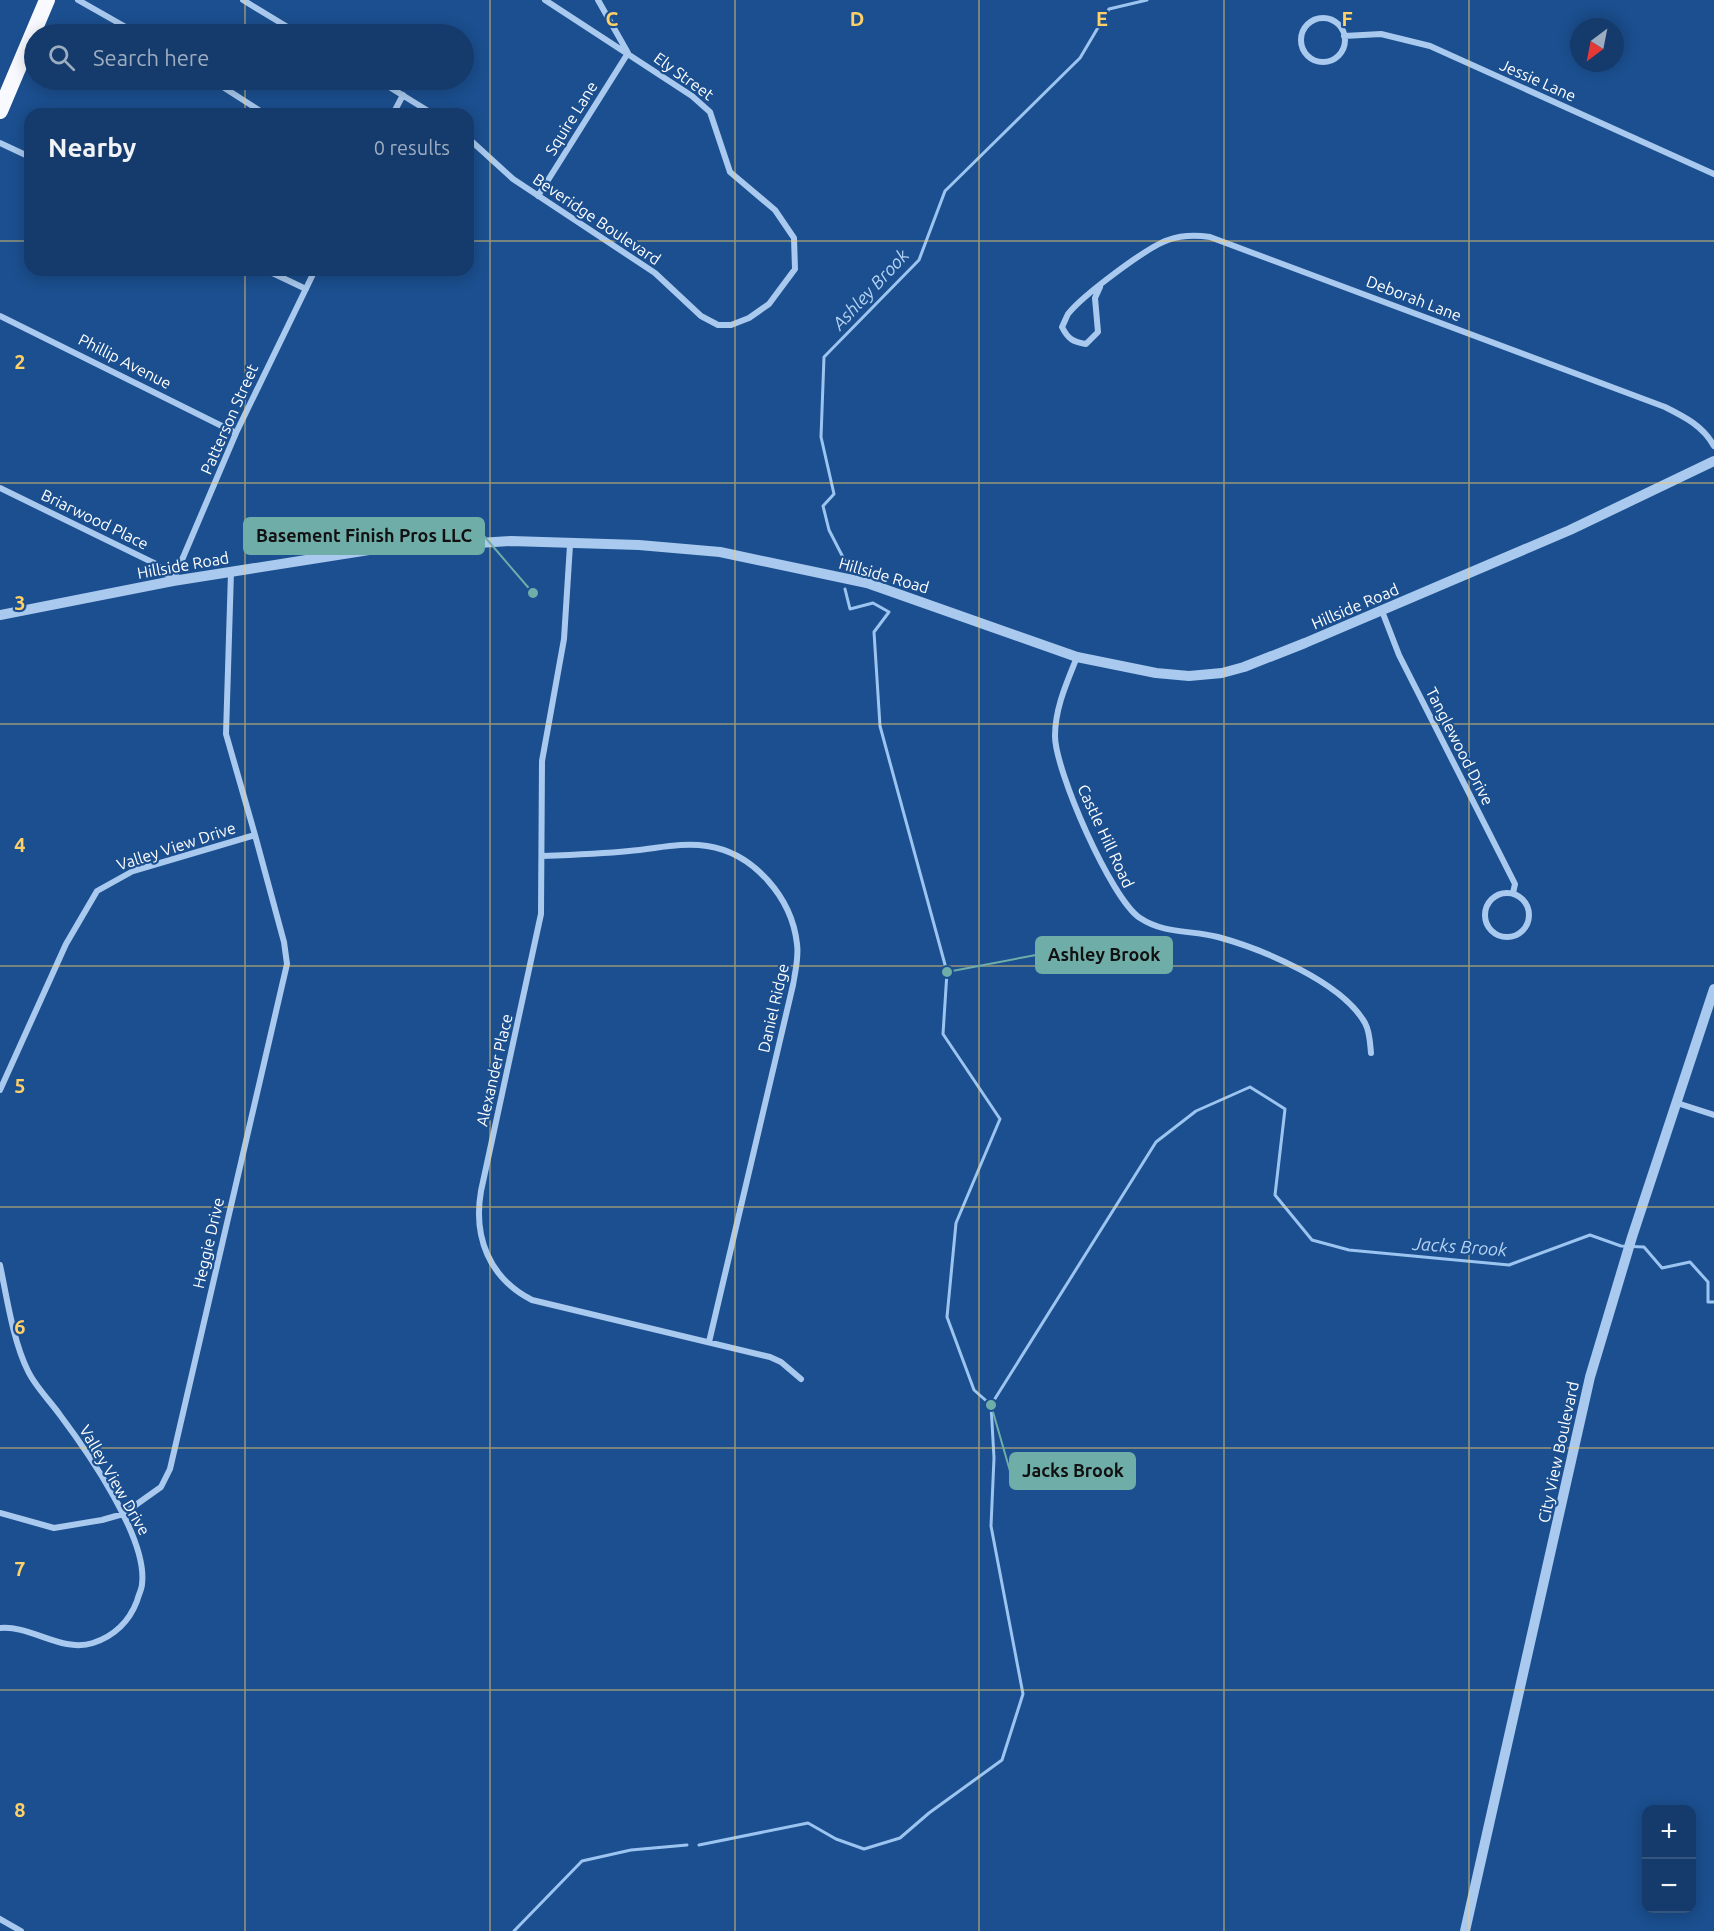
<!DOCTYPE html>
<html lang="en">
<head>
<meta charset="utf-8">
<style>
  body { margin:0; font-family:Ubuntu,sans-serif; background:#214673; color:#f1f3f6 }
  .controls { position:absolute; right:18px; bottom:18px; display:grid; overflow:hidden; border-radius:12px; box-shadow:0 3px 15px #0003 }
  .controls button { width:54px; height:54px; display:grid; place-items:center; padding:0; border:0; border-bottom:2px solid #33557e; background:#143b6b; color:#f1f3f6; font:30px sans-serif }
  .compass { position:absolute; left:1570px; top:18px; width:54px; height:54px; border-radius:50%; background:#143b6b; box-shadow:0 3px 15px #0003; rotate:212deg }
  .list { margin:0; padding:0; list-style:none }
  h2 { display:flex; justify-content:space-between; align-items:center; height:78px; margin:0; padding:0 24px; font-size:26px }
  h2 small { font-size:20px; font-weight:400; color:#9dadc1 }
  .icon { flex:none; width:33px; height:33px; fill:none; stroke:currentColor; stroke-width:2; stroke-linecap:round; stroke-linejoin:round }
  .map { position:relative; flex:none; width:1714px; height:1931px; overflow:hidden }
  .search { position:absolute; background:#143b6b; box-shadow:0 3px 15px #0003; left:24px; top:24px; width:450px; height:66px; display:flex; align-items:center; gap:15px; box-sizing:border-box; padding:0 21px; border-radius:33px; color:#9dadc1; font-size:22px }
  .panel { position:absolute; background:#143b6b; box-shadow:0 3px 15px #0003; left:24px; top:108px; width:450px; height:168px; border-radius:18px }
  .map>svg:first-child { display:block }
  .lines { fill:none; stroke-linecap:round; stroke-linejoin:round }
  .stream { stroke:#9cc4f0; stroke-width:3 }
  .minor { stroke:#a9c9ee; stroke-width:6 }
  .tertiary { stroke:#a9c9ee; stroke-width:10 }
  .trunk { stroke:#f8faff; stroke-width:16 }
  .grid { fill:none; stroke:#ffd166; stroke-width:1.5; stroke-opacity:0.55 }
  .labels { text-anchor:middle; dominant-baseline:central; stroke-width:4.5; stroke-linejoin:round; paint-order:stroke }
  .street-label { font-size:16px; fill:#fff; stroke:#1b4f8f }
  .water-label { font-size:18px; font-style:italic; fill:#b5d3f5; stroke:#1b4f8f }
  .grid-label { font-size:20px; text-anchor:middle; font-weight:bold; fill:#ffd166; stroke:#1b4f8f; stroke-width:4.5; stroke-linejoin:round; paint-order:stroke }
  .leader { fill:none; stroke:#6fada8; stroke-width:2 }
  .callout-dot { fill:#6fada8; stroke:#1b4f8f; stroke-width:2 }
  .callout { fill:#6fada8; stroke:#6fada8; stroke-width:2 }
  .callout-label { font-size:18px; text-anchor:middle; font-weight:bold; fill:#111 }
</style>
</head>
<body>
<div class="map">
<svg width="1714" height="1931" viewBox="0 0 1714 1931">
  <rect width="100%" height="100%" fill="#1b4f8f"/>
  <g class="lines">
    <!-- stream -->
    <path class="stream" d="M849 569 829 530 823 506 834 494 821 437 824 357 919 260 945 191 1080 58 1109 9 1147 0
      M845 589 850 609 873 603 889 612 874 632 880 726 947 972 943 1034 1000 1119 956 1223 947 1317 974 1390 991 1405
      M699 1845 808 1823 836 1839 864 1849 900 1838 929 1813 1002 1760 1023 1694 991 1526 994 1458 991 1405 1156 1142 1196 1111 1250 1087 1285 1109 1275 1195 1312 1240 1349 1250 1509 1265 1590 1235 1621 1246 1644 1247 1662 1268 1690 1262 1708 1282V1302H1714
      M514 1931 582 1861 631 1850 687 1845"/>
    <!-- minor -->
    <path class="minor" d="M78 0 138 34
      M243 0 299 34
      M1301 40a22 22 0 1 1 44 0a22 22 0 1 1-44 0Z
      M1344 36 1381 34 1430 46 1714 174
      M212 80 265 114
      M378 80 433 114
      M393 114 403 95
      M468 138 513 179 655 273 701 316 718 325H731L749 318 769 304 795 269 794 238 775 210 730 172 710 112 692 96 545 0
      M0 143 30 157
      M538 196 628 53 598 0
      M266 270 306 289
      M1100 287 1095 298 1098 332 1086 344C1073 342 1068 339 1062 327 1064 323 1066 318 1068 314 1082 296 1147 247 1168 240 1182 235 1196 235 1210 237L1665 407C1685 417 1703 426 1714 446
      M0 316 236 433
      M0 488 156 564 173 581 236 433 315 270
      M570 545 564 639 542 761 541 914 481 1191C473 1237 489 1278 532 1300L770 1357 781 1362 801 1379
      M1382 611 1399 655 1515 884 1513 893
      M1077 657C1067 682 1055 708 1055 736 1055 770 1111 899 1140 918 1164 934 1191 930 1218 937 1262 949 1342 982 1365 1023 1370 1032 1370 1043 1371 1053
      M542 856C571 855 600 854 629 851 656 849 680 842 707 846 754 853 792 898 797 944 799 958 795 972 793 985L709 1342
      M1485 915a22 22 0 1 1 44 0a22 22 0 1 1-44 0Z
      M0 1090 66 944 97 891 133 871 255 835 226 734 231 572
      M1677 1103 1714 1115
      M0 1265C7 1298 13 1341 28 1371 35 1386 50 1401 60 1415 87 1451 148 1538 142 1584 142 1589 138 1596 137 1601 129 1622 114 1636 93 1643 61 1653 31 1625 0 1628
      M0 1513 54 1528 102 1520 123 1514 161 1487 170 1469 287 964 284 942 255 835
      M0 1919 21 1931"/>
    <!-- tertiary -->
    <path class="tertiary" d="M0 615 173 581 369 550 511 541 639 545 720 552 867 583 1077 657 1156 673 1189 676 1222 673 1244 667 1305 643 1570 530 1714 461
      M1465 1931 1590 1377 1632 1237 1714 989"/>
    <!-- trunk -->
    <path class="trunk" d="M0 111 47 0"/>
  </g>
  <!-- grid -->
  <path class="grid" d="M245 0V34M490 0V1931M735 0V1931M979 0V1931M1224 0V1931M1469 0V1931M245 80V114M0 241H30M468 241H1714M245 270V1931M0 483H1714M0 724H1714M0 966H1714M0 1207H1714M0 1448H1714M0 1690H1714"/>
  <g class="labels">
    <!-- street labels -->
    <g class="street-label">
      <text transform="translate(684 76) rotate(36)">Ely Street</text>
      <text transform="translate(1538 80) rotate(24)">Jessie Lane</text>
      <text transform="translate(571 118) rotate(-58)">Squire Lane</text>
      <text transform="translate(597 219) rotate(34)">Beveridge Boulevard</text>
      <text transform="translate(1414 298) rotate(21)">Deborah Lane</text>
      <text transform="translate(125 361) rotate(27)">Phillip Avenue</text>
      <text transform="translate(229 419) rotate(-66)">Patterson Street</text>
      <text transform="translate(95 519) rotate(26)">Briarwood Place</text>
      <text transform="translate(183 565) rotate(-10)">Hillside Road</text>
      <text transform="translate(884 575) rotate(16)">Hillside Road</text>
      <text transform="translate(1355 606) rotate(-23)">Hillside Road</text>
      <text transform="translate(1460 746) rotate(63)">Tanglewood Drive</text>
      <text transform="translate(1106 836) rotate(65)">Castle Hill Road</text>
      <text transform="translate(176 846) rotate(-18)">Valley View Drive</text>
      <text transform="translate(773 1008) rotate(-77)">Daniel Ridge</text>
      <text transform="translate(494 1070) rotate(-77)">Alexander Place</text>
      <text transform="translate(208 1243) rotate(-77)">Heggie Drive</text>
      <text transform="translate(1558 1452) rotate(-78)">City View Boulevard</text>
      <text transform="translate(115 1480) rotate(60)">Valley View Drive</text>
    </g>
    <!-- water labels -->
    <g class="water-label">
      <text transform="translate(870 289) rotate(-47)">Ashley Brook</text>
      <text transform="translate(1460 1246) rotate(4)">Jacks Brook</text>
    </g>
  </g>
  <g class="grid-label">
    <text x="612" y="26">C</text>
    <text x="857" y="26">D</text>
    <text x="1102" y="26">E</text>
    <text x="1347" y="26">F</text>
    <text x="20" y="369">2</text>
    <text x="20" y="610">3</text>
    <text x="20" y="852">4</text>
    <text x="20" y="1093">5</text>
    <text x="20" y="1334">6</text>
    <text x="20" y="1576">7</text>
    <text x="20" y="1817">8</text>
  </g>
  <!-- callouts -->
  <path class="leader" d="M533 593L484 536M947 972L1036 955M991 1405L1010 1471"/>
  <g class="callout-dot">
    <circle cx="533" cy="593" r="6"/>
    <circle cx="947" cy="972" r="6"/>
    <circle cx="991" cy="1405" r="6"/>
  </g>
  <g class="callout">
    <rect x="244" y="518" width="240" height="36" rx="6"/>
    <rect x="1036" y="937" width="136" height="36" rx="6"/>
    <rect x="1010" y="1453" width="125" height="36" rx="6"/>
  </g>
  <g class="callout-label">
    <text x="364" y="542">Basement Finish Pros LLC</text>
    <text x="1104" y="961">Ashley Brook</text>
    <text x="1073" y="1477">Jacks Brook</text>
  </g>
</svg>
<div class="controls">
<button>+</button>
<button>−</button>
</div>
<svg class="compass" viewBox="-18 -18 36 36"><path d="M0-13l5 13h-10z" fill="#e53935"/><path d="M0 13l5-13h-10z" fill="#9dadc1"/></svg>
<div class="search"><svg class="icon" aria-label="search" viewBox="0 0 24 24"><circle cx="10" cy="10" r="6"/><path d="M15 15l6 6"/></svg>Search here</div>
<section class="panel">
<h2>Nearby<small>0 results</small></h2>
<ul class="list">
</ul>
</section>
</div>
</body>
</html>
